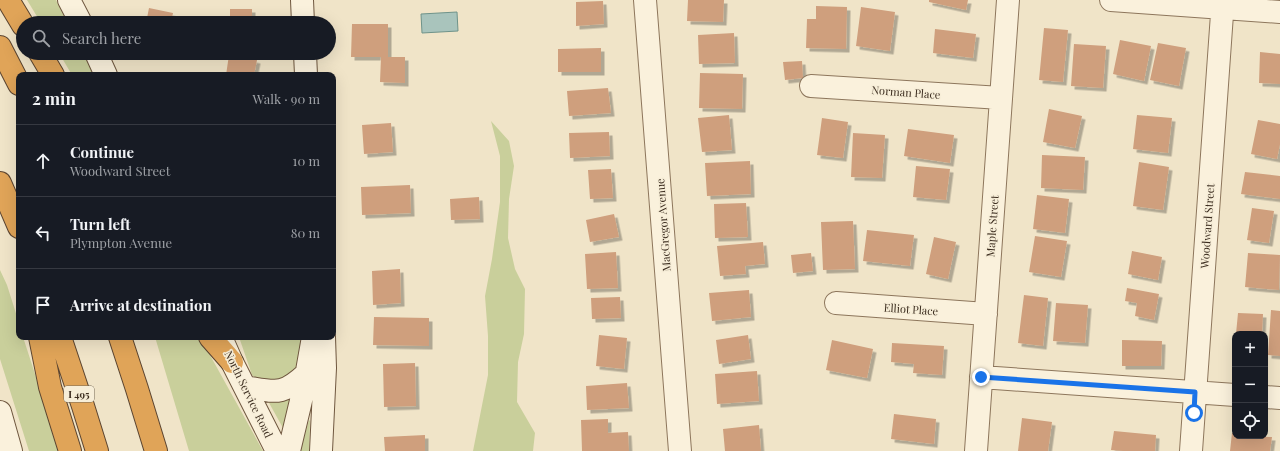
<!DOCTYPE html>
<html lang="en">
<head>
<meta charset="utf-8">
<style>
  body { margin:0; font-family:"Playfair Display",serif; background:#242831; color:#f1f3f6 }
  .controls { position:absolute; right:12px; bottom:12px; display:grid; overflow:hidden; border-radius:8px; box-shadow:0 4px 16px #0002 }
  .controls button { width:36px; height:36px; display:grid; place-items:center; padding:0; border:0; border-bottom:1px solid #363941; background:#171b24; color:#f1f3f6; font:20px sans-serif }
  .stop { position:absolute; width:12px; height:12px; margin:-9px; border:3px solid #1a73e8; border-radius:50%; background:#fff }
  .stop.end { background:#1a73e8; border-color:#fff; box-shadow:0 1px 4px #0008 }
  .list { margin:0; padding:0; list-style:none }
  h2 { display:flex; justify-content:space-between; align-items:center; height:52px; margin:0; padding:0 16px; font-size:17px }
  h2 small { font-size:13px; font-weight:400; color:#9ea1a6 }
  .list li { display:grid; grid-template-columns:26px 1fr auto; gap:12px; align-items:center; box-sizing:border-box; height:72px; padding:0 16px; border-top:1px solid #363941 }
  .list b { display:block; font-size:15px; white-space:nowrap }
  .list p { margin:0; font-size:13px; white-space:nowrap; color:#9ea1a6 }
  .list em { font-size:13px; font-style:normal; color:#9ea1a6 }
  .icon { flex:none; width:22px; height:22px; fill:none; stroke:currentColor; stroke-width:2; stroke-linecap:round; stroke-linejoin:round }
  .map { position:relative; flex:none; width:1280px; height:451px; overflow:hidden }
  .search { position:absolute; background:#171b24; box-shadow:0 4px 16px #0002; left:16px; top:16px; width:320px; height:44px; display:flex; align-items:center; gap:10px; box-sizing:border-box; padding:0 14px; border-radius:22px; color:#9ea1a6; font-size:15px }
  .panel { position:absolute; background:#171b24; box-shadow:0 4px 16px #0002; left:16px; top:72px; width:320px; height:268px; border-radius:8px }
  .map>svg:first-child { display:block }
  .green { fill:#c9cf9b }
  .water { fill:#a9c4bc; stroke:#6f938a }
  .building { fill:#cf9f7d; filter:url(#shadow) }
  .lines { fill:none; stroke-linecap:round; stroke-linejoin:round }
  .street-casing { stroke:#8d765c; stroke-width:24 }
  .secondary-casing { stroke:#6f573f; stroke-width:24 }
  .highway-casing { stroke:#5b4430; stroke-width:24 }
  .street { stroke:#faf1dc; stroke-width:22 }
  .secondary { stroke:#faf1dc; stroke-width:22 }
  .highway { stroke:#e0a458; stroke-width:22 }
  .route { stroke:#1a73e8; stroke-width:5 }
  .labels { text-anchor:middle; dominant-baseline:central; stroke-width:3; stroke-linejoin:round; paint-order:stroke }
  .shield { fill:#f7eed8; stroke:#756857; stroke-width:1 }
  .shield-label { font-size:10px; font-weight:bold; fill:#3d2e20 }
  .street-label { font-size:11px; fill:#3d2e20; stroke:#f7eed8 }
</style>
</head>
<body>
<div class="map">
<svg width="1280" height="451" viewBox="0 0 1280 451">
  <defs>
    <filter id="shadow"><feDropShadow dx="3.5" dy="3.5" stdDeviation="0" flood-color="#0004"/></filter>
  </defs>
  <rect width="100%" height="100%" fill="#f0e4c8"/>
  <!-- green -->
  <path class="green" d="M27 0H56L68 23H41Z
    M59 53H85L95 75H72Z
    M491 121 509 141 514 166 509 199 508 238 515 269 525 289 524 334 518 362 517 402 535 433 533 451H473L488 375V336L485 296 492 259 500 202V156Z
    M0 270 7 285 19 323V337H23L60 451H29L0 359Z
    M155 337H200L263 451H189Z
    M239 337H307L304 355 289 383H263L252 375Z
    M292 397 285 426 283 428 268 401Z
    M309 420 310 421 309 451H300Z"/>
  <!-- water -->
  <path class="water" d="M457 12 458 31 422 33 421 14Z"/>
  <!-- building -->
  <path class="building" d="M688 0H724L723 22 687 21Z
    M929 0H968L966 10 929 2Z
    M603 1 604 24 576 26V2Z
    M816 6 847 7 846 49 806 48 807 19H816Z
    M861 7 895 12 890 51 856 46Z
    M149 8 173 13 171 23H146Z
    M230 9H252V23H230Z
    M352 24H388V57H405V83L380 82 381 57H351Z
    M1044 28 1068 30 1063 82 1039 80Z
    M935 29 976 34 973 58 933 53Z
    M734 33 735 63 699 64 698 35Z
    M1120 40 1151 46 1144 81 1113 74Z
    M1158 43 1186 48 1179 86 1150 80Z
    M1074 44 1106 46 1103 88 1071 86Z
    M601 48V72H558V49Z
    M1260 52 1280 54V84L1259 83Z
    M229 55 257 60 254 75H226Z
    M802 61 803 78 785 80 783 62Z
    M700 73 743 74 742 109 699 108Z
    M608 88 611 113 569 116 567 91Z
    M1049 109 1082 116 1075 148 1043 142Z
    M729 115 732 150 702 152 698 118Z
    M1137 115 1172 118 1168 153 1133 149Z
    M822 118 848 122 843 158 817 155Z
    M1258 120 1280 124V144L1277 159 1251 154Z
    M391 123 393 152 364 154 362 125Z
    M908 129 954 135 950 163 904 156Z
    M609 132 610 156 570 158 569 133Z
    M853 133 885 135 882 178 851 177Z
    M1042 155 1085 157 1083 190 1041 188Z
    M750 161 751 194 707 196 705 163Z
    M1139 162 1169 167 1163 210 1133 206Z
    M916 166 950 169 946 200 913 197Z
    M611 169 613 198 590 199 588 170Z
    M1245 172 1280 176V199L1241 194Z
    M410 185 411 213 362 215 361 187Z
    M1037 195 1069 199 1065 233 1033 229Z
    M479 197 480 219 451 220 450 199Z
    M746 203 748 237 715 238 714 204Z
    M1252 208 1274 211 1269 243 1247 240Z
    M614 214 619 237 590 242 586 220Z
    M853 221 855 269 823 270 821 222Z
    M867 230 914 235 910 266 863 261Z
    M1035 236 1067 241 1061 277 1029 272Z
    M934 237 956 242 948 279 926 274Z
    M763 242 765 264 745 266 746 274 720 276 717 246Z
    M1132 251 1162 257 1158 280 1128 274Z
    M616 252 618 288 587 289 585 254Z
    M811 253 813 271 793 273 791 255Z
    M1248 253 1280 255 1279 290 1245 287Z
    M400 269 401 303 373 305 372 271Z
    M1127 288 1159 294 1154 320 1135 316 1137 303 1125 301Z
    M749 290 751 317 712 321 709 293Z
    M1024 295 1048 298 1043 346 1018 343Z
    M620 297 621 318 592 319 591 298Z
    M1056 303 1088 305 1085 343 1053 341Z
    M1271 310 1280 311V356L1268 355Z
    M1238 313 1263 314 1262 334H1236Z
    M374 317 429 318V346L373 345Z
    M599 335 627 338 624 369 596 366Z
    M748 335 751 359 719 364 716 340Z
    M832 340 873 349 867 378 826 370Z
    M1122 340 1162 341 1161 366H1122Z
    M892 343 944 346 942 375 913 373 914 364 891 362Z
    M415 363 416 406 384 407 383 364Z
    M757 371 759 401 717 404 715 374Z
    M627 383 629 408 587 410 586 386Z
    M894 414 936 419 934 444 891 439Z
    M1022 418 1052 422 1048 451H1018Z
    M608 419V433L628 432 629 451H582L581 420Z
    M759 425 761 451H725L723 429Z
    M1114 431 1156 435 1155 451H1124L1111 450Z
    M1232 433H1235V436L1272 437 1270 451H1230Z
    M425 435V451H385L384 437Z"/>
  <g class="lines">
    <!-- street casing -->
    <g class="street-casing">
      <path id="street" d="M645 0 680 451
        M1111 0 1280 12
        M811 86 1001 98
        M836 303 986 314
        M981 377 1235 395
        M1265 397 1280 398
        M976 451 1008 0
        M1191 451 1223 0"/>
    </g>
    <!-- secondary casing -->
    <g class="secondary-casing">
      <path id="secondary" d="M69 0 81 23
        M302 0 303 23
        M96 53 106 75
        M305 53 306 75
        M224 344 232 362 277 451
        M245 387C277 392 282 396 307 373
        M0 412 11 451
        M289 451 304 388 313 337
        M321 451 325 368 324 337"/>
    </g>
    <!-- highway casing -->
    <g class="highway-casing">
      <path id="highway" d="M8 0 23 25
        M0 47 19 84
        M40 53 53 75
        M0 183 19 227
        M40 337 50 387 70 451
        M60 337 83 406 97 451
        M120 337 137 389 156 451
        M210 337 232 362"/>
    </g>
    <!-- street -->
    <use href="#street" class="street"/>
    <!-- secondary -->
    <use href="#secondary" class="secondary"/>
    <!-- highway -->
    <use href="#highway" class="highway"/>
  </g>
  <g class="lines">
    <!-- route -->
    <path class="route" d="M981 377 1195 392 1194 413"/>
  </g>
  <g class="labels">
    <!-- shield labels -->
    <rect class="shield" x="64" y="386" width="30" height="16" rx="3"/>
    <g class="shield-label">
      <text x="79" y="394">I 495</text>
    </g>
    <!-- street labels -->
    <g class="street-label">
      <text transform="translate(906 92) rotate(4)">Norman Place</text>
      <text transform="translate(663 225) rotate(-94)">MacGregor Avenue</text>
      <text transform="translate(992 226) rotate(-86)">Maple Street</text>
      <text transform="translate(1207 226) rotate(-86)">Woodward Street</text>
      <text transform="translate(911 309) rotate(4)">Elliot Place</text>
      <text transform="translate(249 394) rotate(64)">North Service Road</text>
    </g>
  </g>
</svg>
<div class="controls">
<button>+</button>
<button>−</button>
<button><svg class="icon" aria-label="locate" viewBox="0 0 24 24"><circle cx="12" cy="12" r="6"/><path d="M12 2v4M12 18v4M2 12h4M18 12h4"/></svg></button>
</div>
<div class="stop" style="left:1194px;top:413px"></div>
<div class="stop end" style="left:981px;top:377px"></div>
<div class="search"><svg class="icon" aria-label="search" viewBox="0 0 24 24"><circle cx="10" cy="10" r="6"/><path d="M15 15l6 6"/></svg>Search here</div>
<section class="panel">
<h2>2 min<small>Walk · 90 m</small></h2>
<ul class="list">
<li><svg class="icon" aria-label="ahead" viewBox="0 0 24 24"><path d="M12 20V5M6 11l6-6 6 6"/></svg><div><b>Continue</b><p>Woodward Street</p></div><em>10 m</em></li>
<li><svg class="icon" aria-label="left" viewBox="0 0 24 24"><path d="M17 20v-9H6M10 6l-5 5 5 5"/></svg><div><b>Turn left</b><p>Plympton Avenue</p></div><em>80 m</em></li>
<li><svg class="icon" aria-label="arrive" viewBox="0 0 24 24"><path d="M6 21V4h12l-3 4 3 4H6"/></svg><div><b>Arrive at destination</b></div></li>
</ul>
</section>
</div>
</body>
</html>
